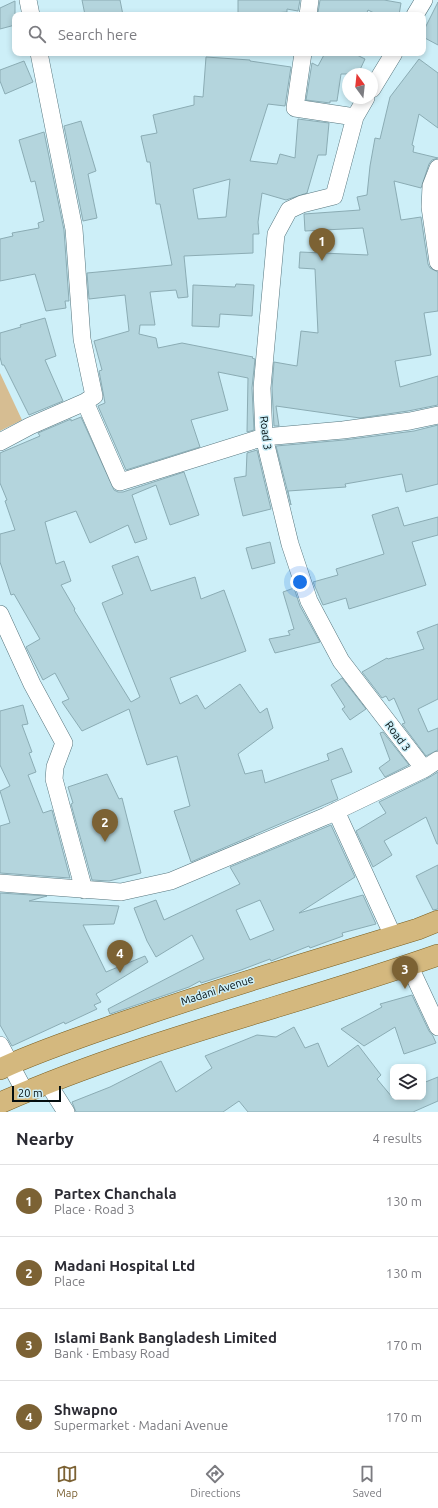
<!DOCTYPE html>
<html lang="en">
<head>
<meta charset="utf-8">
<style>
  body { margin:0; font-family:Ubuntu,sans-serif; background:#f2f2f3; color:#2b2b33 }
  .controls { position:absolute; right:12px; bottom:12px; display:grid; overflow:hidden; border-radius:8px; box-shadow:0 2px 6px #0003 }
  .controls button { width:36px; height:36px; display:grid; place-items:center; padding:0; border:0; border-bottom:1px solid #e1e1e2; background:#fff; color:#2b2b33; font:20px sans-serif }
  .compass { position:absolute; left:342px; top:68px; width:36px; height:36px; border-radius:50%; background:#fff; box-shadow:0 2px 6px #0003; rotate:345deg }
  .scale { position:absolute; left:12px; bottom:10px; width:49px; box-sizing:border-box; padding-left:4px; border:2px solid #030e10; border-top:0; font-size:11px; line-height:14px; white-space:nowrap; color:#030e10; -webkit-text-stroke:3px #cdeff8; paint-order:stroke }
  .you { position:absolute; left:300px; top:582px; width:14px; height:14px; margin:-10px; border:3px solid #fff; border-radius:50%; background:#1a73e8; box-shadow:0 0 0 6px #1a73e833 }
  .badge { display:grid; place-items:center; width:26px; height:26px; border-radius:50%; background:#7c6234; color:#fff; font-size:13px; font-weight:700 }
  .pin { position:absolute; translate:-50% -33px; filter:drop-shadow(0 1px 2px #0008) }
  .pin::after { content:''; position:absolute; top:21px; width:14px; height:12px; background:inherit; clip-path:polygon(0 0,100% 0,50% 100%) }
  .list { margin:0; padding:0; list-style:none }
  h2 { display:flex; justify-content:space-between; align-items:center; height:52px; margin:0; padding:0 16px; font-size:17px }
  h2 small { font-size:13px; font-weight:400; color:#7c7c81 }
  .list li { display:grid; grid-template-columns:26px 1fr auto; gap:12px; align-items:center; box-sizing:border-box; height:72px; padding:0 16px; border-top:1px solid #e1e1e2 }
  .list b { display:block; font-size:15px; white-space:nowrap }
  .list p { margin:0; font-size:13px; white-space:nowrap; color:#7c7c81 }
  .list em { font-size:13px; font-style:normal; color:#7c7c81 }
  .icon { flex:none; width:22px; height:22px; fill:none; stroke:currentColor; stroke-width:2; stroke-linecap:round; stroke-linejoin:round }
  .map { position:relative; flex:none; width:438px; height:1112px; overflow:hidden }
  .search { position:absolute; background:#fff; box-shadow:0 2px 6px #0003; left:12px; right:12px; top:12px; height:44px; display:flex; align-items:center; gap:10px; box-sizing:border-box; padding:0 14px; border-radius:8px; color:#7c7c81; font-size:15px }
  .sheet { height:340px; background:#fff }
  nav { display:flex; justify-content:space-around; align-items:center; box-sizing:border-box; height:56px; border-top:1px solid #e1e1e2; background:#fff; font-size:11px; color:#7c7c81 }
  nav a { display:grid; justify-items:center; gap:2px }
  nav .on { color:#7c6234 }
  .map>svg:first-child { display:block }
  .green { fill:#d6bd92 }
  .building { fill:#b4d5dd; stroke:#8bacb4; fill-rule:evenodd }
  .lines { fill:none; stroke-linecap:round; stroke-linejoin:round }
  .minor-casing { stroke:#57767e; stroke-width:18 }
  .major-casing { stroke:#795e20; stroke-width:22 }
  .minor { stroke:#fff; stroke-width:17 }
  .major { stroke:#d4b87e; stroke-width:21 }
  .labels { text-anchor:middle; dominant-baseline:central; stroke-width:3; stroke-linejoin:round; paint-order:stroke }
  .street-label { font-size:11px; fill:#030e10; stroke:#cdeff8 }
</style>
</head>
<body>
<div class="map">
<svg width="438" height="1112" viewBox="0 0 438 1112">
  <rect width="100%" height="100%" fill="#cdeff8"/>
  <!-- green -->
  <path class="green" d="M0 373 22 420 0 431Z"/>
  <!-- building -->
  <path class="building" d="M82 0H120L123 15H85Z
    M238 0H300L298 11 287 9V12L247 15H238Z
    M320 0H384L401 3 399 15H378L368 10 366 15H330L318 13Z
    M15 1V25L0 29V8Z
    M438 2V45L423 37V32Z
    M325 53H353L365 59 358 74H341L337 101H330V103L306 100 312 63 318 66Z
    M206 57 250 60V61L291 67 285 106 268 104 250 161 277 164 280 154 295 158 298 119 329 123 326 155H318L307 193 286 200 262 193 258 222 259 234H253V253L184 256 188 297 178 298 176 290 150 292 155 325H140L139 334 156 338 158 348 182 343 253 357 252 358 255 359 252 388 254 430 247 432 248 378 218 372 228 410 191 420 200 447 126 470 98 406 105 403 99 371 102 370 94 341 129 331 125 295 89 299 87 273 172 265 160 204H156L150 162H147L141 136 157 133 153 115 194 105V96L203 97ZM230 179 226 217 198 219 193 189Z
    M419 59 438 73V128L419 114 412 145 414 146 413 152 438 158 432 160 429 164 421 188 394 181 401 220 421 217 428 264 430 268 438 272V311L424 313 431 355 395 361 400 387 438 376V405L408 411 360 418 276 406 279 426H274L272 388 274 362 297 366 301 331 318 333 315 269 299 268 300 252 368 255 363 228 305 231 304 214 360 210 357 197 367 195 370 166 375 138 380 139 390 97Z
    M24 61 33 82 5 94 0 81V70Z
    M81 121 96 171 88 174 97 218 83 221 64 126Z
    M44 132 64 230 69 301H65L66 308 46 311 35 274 0 281V239L13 236 12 233 39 228 38 223 44 221 35 181 31 182 19 140Z
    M236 284 254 285 252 316 220 314 219 327 192 326 193 285 235 287Z
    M45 318 56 356 45 360 63 401 29 415 4 365H2L0 357V333L21 327 20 325Z
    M81 417 114 490 118 492H123L184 472 199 515 170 525 156 485 132 495 147 539 135 543 128 525 90 543 76 511 45 522 56 564 64 561 71 581 61 585 75 609 74 610 131 702 140 697 102 603 123 594 112 566 138 556 151 591 195 577 201 599 224 590 246 651 170 678 180 704 197 695 205 709 240 684 260 713 267 708 273 728 238 754 245 774 262 770 265 783 329 760 327 754 342 748 352 772 331 780 338 799 191 862 174 811 190 806 177 756 147 765 129 709 82 731 62 702 69 699 55 673 43 680 26 647 40 639 14 594 11 595 0 562V534L15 530 5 501 7 500 0 483V453L40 436 38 433 71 419V421Z
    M438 425V484L406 492 402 474 345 484 346 487 288 491 291 505 276 446 344 440 414 431Z
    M257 450 271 509 243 516 234 478 246 476 247 453Z
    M398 507 404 526 438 517V535L412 542 426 585 349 609 346 598 323 605 313 582 338 575 336 569 384 554 372 515Z
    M270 542 275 563 252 569 246 548Z
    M294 588 300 606 320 642 275 653 269 639 290 635 288 631 294 629 283 592Z
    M438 624V699L418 709 428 732 438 728V750L426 756 402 724 405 723 394 698 389 701 386 696 382 698 362 672 387 658 388 659 424 649 417 632Z
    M342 678 366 709 350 720 342 709 345 707 331 685Z
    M23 705 28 724 22 725 32 752 29 753 36 772 28 775 43 813 52 810 70 878 0 873V826L10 823 0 791 10 786 0 765V711Z
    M383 732 409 765 385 777 379 768 390 760 380 733Z
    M438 772V844H437L426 817 384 841 392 855 373 867 356 831 386 813 379 802 428 778Z
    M107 774 119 799 122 798 141 873 109 881 92 880 71 804 73 803 68 787Z
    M331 825 355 877 299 913 363 895 376 924 342 933 343 936 310 948 309 946 271 961 270 959 241 970 201 983 200 981 189 987 110 1014 108 1009 204 959 192 935 156 957 147 941 134 908 156 900 164 920 240 884 230 867ZM260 900 274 930 250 940 236 910Z
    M438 865V909L433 910 416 876Z
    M0 893 47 896 29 901 119 906 114 924 83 925 106 972 145 956 148 962 96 994 101 1002 94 1005 97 1009 65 1024 64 1022 12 1046 0 1025Z
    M412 995 429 1031 433 1036 436 1043 404 1054 395 1027 364 1046 341 1029 382 1007 380 1004Z
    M294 1027 305 1048 318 1043 328 1067 358 1045 381 1075 377 1079 392 1097H423V1083L438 1077V1101L413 1112H248L239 1101 223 1112H76L72 1102 110 1087 161 1061 176 1092 212 1068 205 1056 257 1035 276 1037Z"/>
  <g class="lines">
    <!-- minor casing -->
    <g class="minor-casing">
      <path id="minor" d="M28 0 31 15
        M308 15 310 0
        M415 15 424 0
        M303 53 295 108 355 117
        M372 89 394 53
        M366 98 355 117 334 196 302 204 289 210 276 234 262 388 264 437 290 544 309 601 341 661 424 769
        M438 168 431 186 430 207 438 262
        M85 402 120 482 264 437 343 430 410 421 438 415
        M0 442 30 426 85 402 94 396 82 339 74 229 39 53
        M0 614 32 684 64 743 55 767 54 779 84 890
        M336 811 393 936
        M0 883 121 892 171 881 326 816 424 769 438 760
        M409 965 438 1027
        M0 1045 25 1092
        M47 1082 66 1112"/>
    </g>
    <!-- major casing -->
    <g class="major-casing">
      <path id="major" d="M0 1069C41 1050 84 1036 127 1021 223 987 321 959 418 929L438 921
        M0 1103C140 1041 293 1006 438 955"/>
    </g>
    <!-- minor -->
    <use href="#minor" class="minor"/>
    <!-- major -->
    <use href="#major" class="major"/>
  </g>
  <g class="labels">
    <!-- street labels -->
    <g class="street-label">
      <text transform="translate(266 433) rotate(83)">Road 3</text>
      <text transform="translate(398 736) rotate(53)">Road 3</text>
      <text transform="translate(217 990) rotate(-18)">Madani Avenue</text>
    </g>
  </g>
</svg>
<div class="controls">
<button><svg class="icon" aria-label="layers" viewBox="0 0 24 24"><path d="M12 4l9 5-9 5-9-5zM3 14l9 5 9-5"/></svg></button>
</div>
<svg class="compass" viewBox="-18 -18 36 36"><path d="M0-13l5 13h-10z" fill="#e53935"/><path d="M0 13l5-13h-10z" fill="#7c7c81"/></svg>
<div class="scale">20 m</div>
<div class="you"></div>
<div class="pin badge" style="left:322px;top:261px">1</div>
<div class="pin badge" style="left:105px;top:842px">2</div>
<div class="pin badge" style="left:405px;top:989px">3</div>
<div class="pin badge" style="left:120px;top:973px">4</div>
<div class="search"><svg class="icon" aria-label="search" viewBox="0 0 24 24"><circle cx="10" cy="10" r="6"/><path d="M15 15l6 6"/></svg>Search here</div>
</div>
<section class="sheet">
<h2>Nearby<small>4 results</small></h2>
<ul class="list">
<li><span class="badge">1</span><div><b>Partex Chanchala</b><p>Place · Road 3</p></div><em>130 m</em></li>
<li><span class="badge">2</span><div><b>Madani Hospital Ltd</b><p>Place</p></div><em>130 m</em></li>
<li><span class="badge">3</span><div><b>Islami Bank Bangladesh Limited</b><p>Bank · Embasy Road</p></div><em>170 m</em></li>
<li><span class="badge">4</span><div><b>Shwapno</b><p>Supermarket · Madani Avenue</p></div><em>170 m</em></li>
</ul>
</section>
<nav>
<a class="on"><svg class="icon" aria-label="map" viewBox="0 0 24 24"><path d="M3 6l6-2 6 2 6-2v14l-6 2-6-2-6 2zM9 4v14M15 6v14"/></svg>Map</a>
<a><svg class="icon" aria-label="directions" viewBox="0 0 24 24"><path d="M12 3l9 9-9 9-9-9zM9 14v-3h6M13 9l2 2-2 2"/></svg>Directions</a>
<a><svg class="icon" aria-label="saved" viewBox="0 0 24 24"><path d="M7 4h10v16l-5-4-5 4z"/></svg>Saved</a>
</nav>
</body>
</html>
